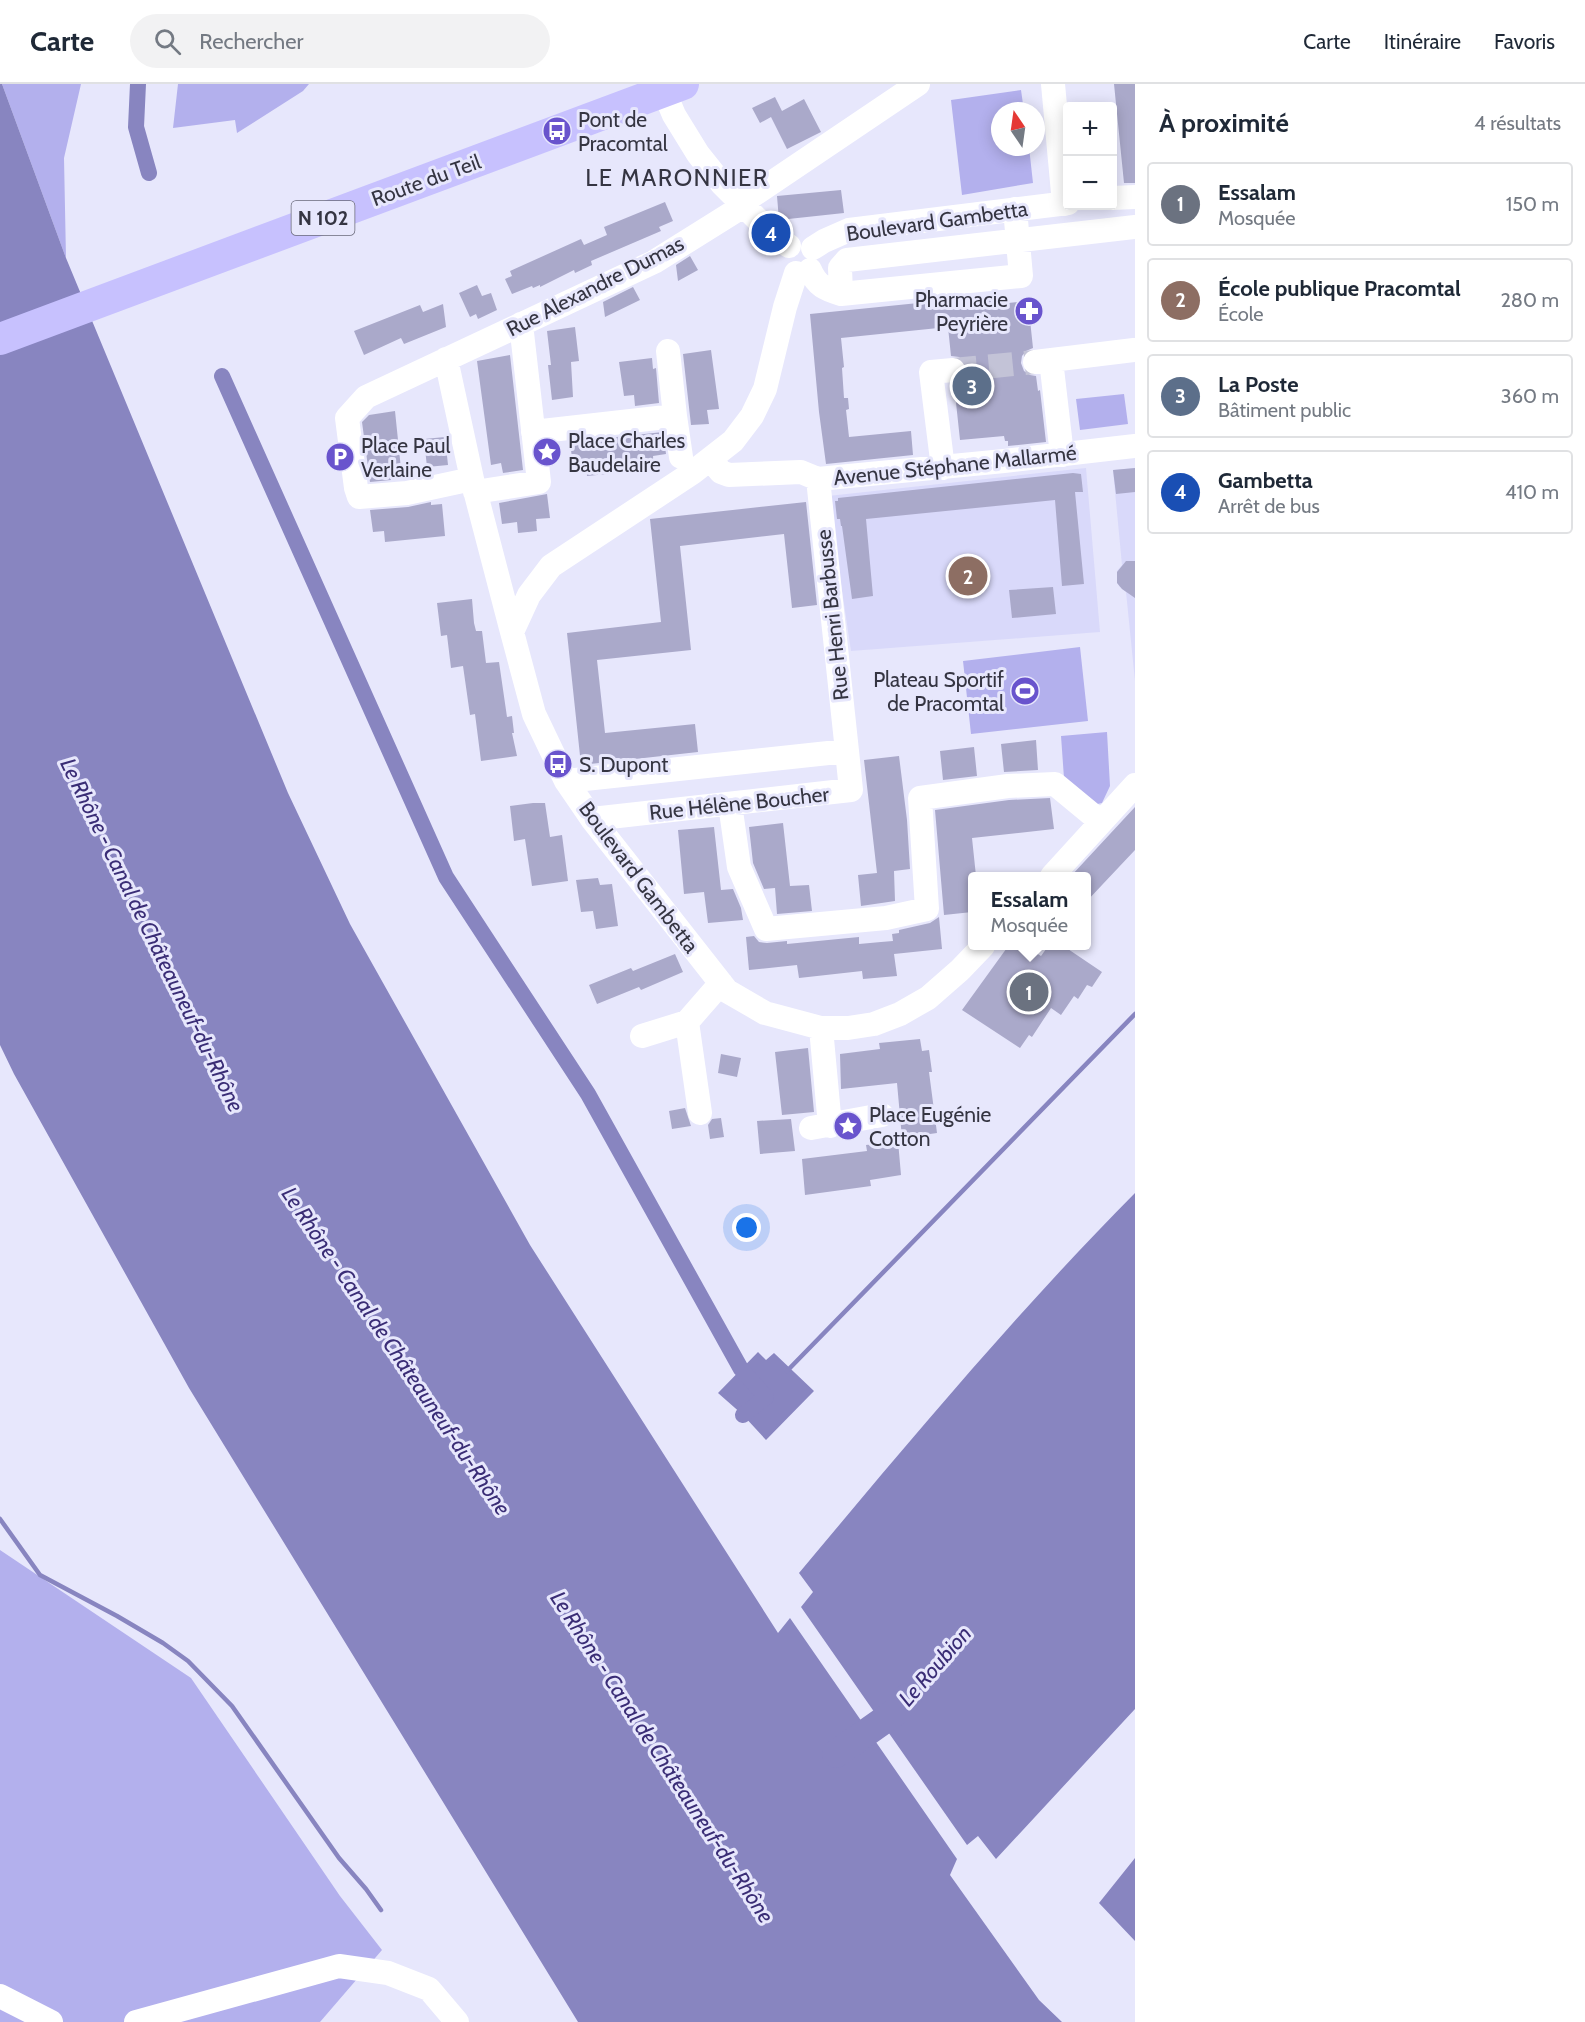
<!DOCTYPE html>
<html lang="fr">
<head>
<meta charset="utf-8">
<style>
  body { margin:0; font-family:Cabin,sans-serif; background:#f2f2f3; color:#1f2937 }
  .controls { position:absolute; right:18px; top:18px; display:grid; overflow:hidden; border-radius:6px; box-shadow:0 3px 15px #0003 }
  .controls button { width:54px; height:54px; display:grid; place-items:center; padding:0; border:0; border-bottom:2px solid #e0e1e3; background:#fff; color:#1f2937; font:30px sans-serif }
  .compass { position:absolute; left:991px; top:18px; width:54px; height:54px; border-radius:50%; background:#fff; box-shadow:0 3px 15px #0003; rotate:347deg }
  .you { position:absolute; left:747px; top:1144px; width:21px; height:21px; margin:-15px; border:4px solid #fff; border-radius:50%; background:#1a73e8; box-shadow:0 0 0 9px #1a73e833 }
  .badge { display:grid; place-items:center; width:39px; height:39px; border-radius:50%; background:#6954cd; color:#fff; font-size:20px; font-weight:700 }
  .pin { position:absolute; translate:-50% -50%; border:3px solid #fff; box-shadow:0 2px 6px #0006 }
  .popup { position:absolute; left:968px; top:788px; width:123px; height:78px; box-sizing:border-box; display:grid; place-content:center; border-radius:6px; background:#fff; filter:drop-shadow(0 2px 4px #0005); font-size:20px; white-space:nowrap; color:#747a83 }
  .popup b { font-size:22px; color:#1f2937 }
  .popup::after { content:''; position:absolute; left:50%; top:100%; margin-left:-12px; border:12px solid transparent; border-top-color:#fff }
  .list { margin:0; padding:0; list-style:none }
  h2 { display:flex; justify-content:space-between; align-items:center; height:78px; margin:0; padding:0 24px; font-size:26px }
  h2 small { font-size:20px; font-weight:400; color:#747a83 }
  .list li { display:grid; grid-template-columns:39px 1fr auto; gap:18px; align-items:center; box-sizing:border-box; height:84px; margin:0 12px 12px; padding:0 12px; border:2px solid #e0e1e3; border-radius:6px }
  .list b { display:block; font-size:22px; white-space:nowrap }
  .list p { margin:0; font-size:20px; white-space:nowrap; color:#747a83 }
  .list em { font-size:20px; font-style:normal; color:#747a83 }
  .icon { flex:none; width:33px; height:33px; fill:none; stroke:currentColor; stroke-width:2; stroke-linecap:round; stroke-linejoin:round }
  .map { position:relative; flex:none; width:1135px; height:1938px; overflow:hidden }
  header { display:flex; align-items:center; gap:36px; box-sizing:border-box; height:84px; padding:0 30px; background:#fff; border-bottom:2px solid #e0e1e3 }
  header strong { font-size:28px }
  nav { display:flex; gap:33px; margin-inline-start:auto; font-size:21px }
  .search { width:420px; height:54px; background:#f2f2f3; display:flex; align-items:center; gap:15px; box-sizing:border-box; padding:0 21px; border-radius:33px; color:#747a83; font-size:22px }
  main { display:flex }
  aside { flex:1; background:#fff }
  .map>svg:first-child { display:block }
  .built { fill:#d9d9fa }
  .green { fill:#b3b0ed }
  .water { fill:#8885c0 }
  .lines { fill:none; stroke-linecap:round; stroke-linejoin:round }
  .stream { stroke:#8885c0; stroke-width:4.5 }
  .canal { stroke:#8885c0; stroke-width:16 }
  .river { stroke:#8885c0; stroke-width:28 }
  .building { fill:#aaa9ca }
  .minor-tunnel { stroke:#c3c3d7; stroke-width:24; stroke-dasharray:24 12; stroke-linecap:butt }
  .minor { stroke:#fff; stroke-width:24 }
  .major { stroke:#c7c1fe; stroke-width:32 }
  .labels { text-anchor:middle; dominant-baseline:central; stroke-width:6; stroke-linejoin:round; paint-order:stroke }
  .shield { fill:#e7e7fc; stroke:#6a6a7a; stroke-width:1.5 }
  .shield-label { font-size:20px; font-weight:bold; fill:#353542 }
  .poi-label { font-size:21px; fill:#353542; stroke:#e7e7fc; text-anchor:start }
  .street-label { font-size:21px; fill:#353542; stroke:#e7e7fc }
  .water-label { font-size:22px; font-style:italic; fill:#3a2d76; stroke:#e7e7fc }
  .quarter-label { font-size:24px; letter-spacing:1.5px; fill:#353542; stroke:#e7e7fc }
</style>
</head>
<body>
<header>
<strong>Carte</strong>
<div class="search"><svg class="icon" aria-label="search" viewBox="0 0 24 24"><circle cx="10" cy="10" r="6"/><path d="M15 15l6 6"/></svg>Rechercher</div>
<nav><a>Carte</a><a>Itinéraire</a><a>Favoris</a></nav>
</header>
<main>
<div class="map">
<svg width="1135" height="1938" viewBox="0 0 1135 1938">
  <rect width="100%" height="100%" fill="#e7e7fc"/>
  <!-- built -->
  <path class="built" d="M1086 384 1100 548 851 567 828 412Z
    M1135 384V597L1126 508 1119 502 1117 495V487L1122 481 1113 386Z"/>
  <!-- green -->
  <path class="green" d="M2 0H81L64 74 66 174Z
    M178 0H309L303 7 237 49 235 36 173 44Z
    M1021 6 1024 27H1000V63H1029L1033 99 962 111 951 16Z
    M1124 310 1128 340 1080 346 1076 315Z
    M1080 563 1088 637 971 650 963 577Z
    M1107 648 1110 702 1102 719 1093 721 1064 694 1061 652Z
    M0 1466 191 1594 340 1812 382 1866 320 1938H0Z"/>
  <!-- water -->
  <path class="water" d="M0 0H2L66 174 288 709 350 840 530 1161 778 1549 790 1534 957 1775 950 1791 1039 1916 1062 1938H578L189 1304 14 990 0 961Z
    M1135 1109V1625L996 1775 978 1752 967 1761 801 1523 813 1508 799 1489C907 1360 1016 1229 1135 1109Z
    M758 1268 766 1276 774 1269 814 1307 766 1356 743 1331 718 1309Z
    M1135 1774V1857L1099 1819Z"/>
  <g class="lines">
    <!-- stream -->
    <path class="stream" d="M787 1287 1135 930
      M0 1435 40 1491 117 1532 163 1559 188 1577 232 1622 339 1774 366 1805 381 1826"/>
    <!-- canal -->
    <path class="canal" d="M138 0 136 43 149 89
      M222 292 446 793 588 1010 741 1285 766 1313 743 1331"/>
    <!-- river -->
    <path class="river" d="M836 1670 894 1629 908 1613"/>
  </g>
  <!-- building -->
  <path class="building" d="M1114 0H1135V99H1124Z
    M775 13 782 27 804 15 821 48 787 65 771 33 760 39 752 24Z
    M841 106 844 129 779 136 777 112Z
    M665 118 673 137 659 143 661 147 591 177 592 181 575 189 574 186 540 203V201L533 204 532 202 512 210 505 195 512 192 510 187 581 155 584 161 607 151 604 143Z
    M690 172 698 186 678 197 676 181Z
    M477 201 482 212 491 209 497 226 478 235 476 230 470 233 459 209Z
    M633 203 640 216 605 233 603 218Z
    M1007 210 1008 219 1028 217 1033 264 1026 267 1022 272 1021 279 1024 287 1030 291 1036 292 1038 307 1040 306 1046 358 1008 362V357H1005L1004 352 960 356 954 300 961 298 966 292 967 284 964 277 959 273 951 272 948 243 841 254 844 283 842 284 844 314H848L849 325 846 326 849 353 911 347 913 371 826 380 819 328 810 230Z
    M443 220 446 243 404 260 401 254 364 271 354 247 420 221 423 228Z
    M575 243 579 277 571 278 573 313 552 316 548 281H551L547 247Z
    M711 266 719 325 707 326 709 340 691 341 683 270Z
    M510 271 523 386 503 389 501 379 491 381 477 277Z
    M652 274 653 285 656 284 659 319 635 322 634 311 624 312 619 278Z
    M395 327 401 385 390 386 391 396 370 398 362 338 369 331Z
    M663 348 666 370 653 372 654 384 633 387 632 375 606 378 607 390 587 392 586 381 573 382 570 358Z
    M445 353 448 381 427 383 424 355Z
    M1135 384V408L1116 410 1113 386Z
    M1073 389 1081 390 1083 408H1075L1084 500 1062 502 1055 416 866 435 873 512 852 515 842 442H841L840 435H837L835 417H838V414Z
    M547 410 550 434 536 435 537 447 518 449 517 438 502 440 499 419Z
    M431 418V421L442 420 445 452 385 458 384 447 373 448 370 426 408 423Z
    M806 418 817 521 792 524 784 450 680 462 691 566 597 576 605 649 695 640 698 668 581 681 567 549 661 538 650 435Z
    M1126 477H1135V514L1122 505 1117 499V488Z
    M1053 503 1056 530 1012 534 1009 506Z
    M472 515 474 539 476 547H482L486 579 499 578 507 633 512 632 514 649H512L517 672 481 677 475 630 470 631 463 582 451 584 447 551 441 552 437 519Z
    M1036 656 1038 686 1004 688 1001 660Z
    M974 663 977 692 943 696 940 667Z
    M899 672 907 736 910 785 894 787 895 817 861 822 858 791 877 789 864 676Z
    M1050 714 1054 745 972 754 976 792H972V828L944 831 935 726 1009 716Z
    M533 719H545L550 753 562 751 568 797 532 802 525 755 514 757 510 722Z
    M1135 723V766L1086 818V792H1071Z
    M783 739 790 802 809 801 812 827 777 830 775 804 764 805 753 779 749 743Z
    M714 743 721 806 733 805 741 824 743 836 708 839 704 808 684 810 678 746Z
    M598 794 600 801 612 800 618 842 596 845 593 827 581 828 576 796Z
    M939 833 942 865 894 870 897 892 863 895 862 887 799 894 797 881 749 886 746 853 754 852 759 858 767 859 787 857V860L859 853V860L881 858 893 857 892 850 899 849V846L930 839Z
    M1009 861H1023L1041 872 1049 861H1062L1102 888 1092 903 1087 901 1078 915 1074 912 1061 931 1051 924 1032 953 1029 951 1020 964 962 926Z
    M675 870 683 888 641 906 639 903 597 920 589 901 631 884 633 887Z
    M920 955 922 967 929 966 932 988H929L937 1049 902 1054 897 999 841 1005 840 970 880 965 879 959Z
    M808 964 814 1028 782 1031 775 968Z
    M721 970 741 974 737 993 718 989Z
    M685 1024 691 1042 672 1045 669 1027Z
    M721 1034 724 1053 710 1055 708 1041 712 1035Z
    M791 1035 795 1067 760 1070 757 1037Z
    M898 1057 901 1091 870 1096 871 1102 805 1111 802 1075 867 1067 866 1061Z"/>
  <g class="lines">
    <!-- minor-tunnel -->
    <path class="minor-tunnel" d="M953 286 1035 278"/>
    <!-- minor -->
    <path class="minor" d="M661 0 674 31 698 70 722 100 771 149 789 162
      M1053 0 1064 120
      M1112 114 1135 113
      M813 164 824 157 849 146 1068 119
      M810 186C817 202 825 205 841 210L1021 192 1015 125
      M796 189 785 223 765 305 752 332 733 357 692 389 551 482 529 511 512 548 534 630 566 697 592 735 727 907 765 929 821 944H848L874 940 900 930 928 914 960 886 983 862
      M841 210 840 184 847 176 1135 143
      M446 275 472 395 512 548
      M1051 276 1062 371
      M1035 278 1134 266
      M675 332 681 373
      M533 348 675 332 668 267
      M711 376 721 388 729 391 801 388 818 395 1004 377 1135 362
      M943 384 931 288 953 286
      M472 395 407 409 359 413 356 404 347 334 366 313 654 178 737 126 749 114 918 0
      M818 395 847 667
      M475 408 539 398 521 240
      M566 697 847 667 851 706 592 735
      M730 720 739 783 766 845 886 834 927 825 920 714 1008 702 1055 700 1101 738
      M1052 792 1135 701
      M687 938 700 1029
      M821 944 830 1042
      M642 952 687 938 721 899
      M811 1044 882 1031
      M0 1912 51 1938
      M136 1938 339 1882 388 1889 429 1905 457 1938"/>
    <!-- major -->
    <path class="major" d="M0 255 683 0"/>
  </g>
  <!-- icons -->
  <defs>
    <g id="bus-disc" transform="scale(1.5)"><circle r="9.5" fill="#6954cd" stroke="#e7e7fc"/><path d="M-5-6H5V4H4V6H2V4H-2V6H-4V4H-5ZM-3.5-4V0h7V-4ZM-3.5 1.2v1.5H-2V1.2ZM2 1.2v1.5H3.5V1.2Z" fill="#fff"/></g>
    <g id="pharmacy-disc" transform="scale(1.5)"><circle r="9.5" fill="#6954cd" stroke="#e7e7fc"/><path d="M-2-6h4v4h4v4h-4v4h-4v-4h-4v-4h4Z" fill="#fff"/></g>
    <g id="sight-disc" transform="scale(1.5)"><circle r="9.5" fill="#6954cd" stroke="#e7e7fc"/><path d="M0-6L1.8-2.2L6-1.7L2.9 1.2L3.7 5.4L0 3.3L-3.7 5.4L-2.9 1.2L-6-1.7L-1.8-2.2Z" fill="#fff"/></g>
    <g id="parking-disc" transform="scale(1.5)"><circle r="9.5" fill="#6954cd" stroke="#e7e7fc"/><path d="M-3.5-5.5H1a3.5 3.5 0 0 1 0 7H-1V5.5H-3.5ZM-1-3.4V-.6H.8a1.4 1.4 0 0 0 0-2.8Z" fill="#fff"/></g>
    <g id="stadium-disc" transform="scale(1.5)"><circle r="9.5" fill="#6954cd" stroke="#e7e7fc"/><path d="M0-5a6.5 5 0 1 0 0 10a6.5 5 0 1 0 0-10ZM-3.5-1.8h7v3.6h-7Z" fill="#fff"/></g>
  </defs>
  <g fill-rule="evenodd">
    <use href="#bus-disc" x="557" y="47"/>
    <use href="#pharmacy-disc" x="1029" y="227"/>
    <use href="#sight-disc" x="547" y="368"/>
    <use href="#parking-disc" x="340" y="373"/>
    <use href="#stadium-disc" x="1025" y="607"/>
    <use href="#bus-disc" x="558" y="680"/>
    <use href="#sight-disc" x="848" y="1042"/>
  </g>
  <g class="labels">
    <!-- shield labels -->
    <rect class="shield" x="291.5" y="117" width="63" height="34" rx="4.5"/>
    <g class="shield-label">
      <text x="323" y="134">N 102</text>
    </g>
    <!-- poi labels -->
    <g class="poi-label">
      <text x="578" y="35">Pont de<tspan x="578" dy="24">Pracomtal</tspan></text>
      <text x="1008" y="215" text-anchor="end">Pharmacie<tspan x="1008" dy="24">Peyrière</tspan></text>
      <text x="568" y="356">Place Charles<tspan x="568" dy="24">Baudelaire</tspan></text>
      <text x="361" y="361">Place Paul<tspan x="361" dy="24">Verlaine</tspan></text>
      <text x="1004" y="595" text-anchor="end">Plateau Sportif<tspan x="1004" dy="24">de Pracomtal</tspan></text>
      <text x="579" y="680">S. Dupont</text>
      <text x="869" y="1030">Place Eugénie<tspan x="869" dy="24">Cotton</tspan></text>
    </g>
    <!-- street labels -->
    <g class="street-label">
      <text transform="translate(426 96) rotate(-20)">Route du Teil</text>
      <text transform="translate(937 137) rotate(-8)">Boulevard Gambetta</text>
      <text transform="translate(595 202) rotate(-27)">Rue Alexandre Dumas</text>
      <text transform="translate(955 381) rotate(-6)">Avenue Stéphane Mallarmé</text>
      <text transform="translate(832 531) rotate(-96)">Rue Henri Barbusse</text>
      <text transform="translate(739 719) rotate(-6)">Rue Hélène Boucher</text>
      <text transform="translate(639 793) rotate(53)">Boulevard Gambetta</text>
    </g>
    <!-- water labels -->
    <g class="water-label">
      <text transform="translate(152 851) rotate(64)">Le Rhône - Canal de Châteauneuf-du-Rhône</text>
      <text transform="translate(396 1267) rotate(56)">Le Rhône - Canal de Châteauneuf-du-Rhône</text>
      <text transform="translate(935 1582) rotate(-49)">Le Roubion</text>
      <text transform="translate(662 1673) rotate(57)">Le Rhône - Canal de Châteauneuf-du-Rhône</text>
    </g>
    <!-- quarter labels -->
    <g class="quarter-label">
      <text x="677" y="93">LE MARONNIER</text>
    </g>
  </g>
</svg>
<div class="controls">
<button>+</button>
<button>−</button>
</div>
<svg class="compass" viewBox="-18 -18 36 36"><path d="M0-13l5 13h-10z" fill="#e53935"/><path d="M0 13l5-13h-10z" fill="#747a83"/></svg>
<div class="you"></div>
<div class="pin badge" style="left:1029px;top:908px;background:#6b7280">1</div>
<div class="popup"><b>Essalam</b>Mosquée</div>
<div class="pin badge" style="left:968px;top:492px;background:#8d6e63">2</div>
<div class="pin badge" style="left:972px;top:302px;background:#5c6f8a">3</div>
<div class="pin badge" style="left:771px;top:149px;background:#1a4fb4">4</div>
</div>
<aside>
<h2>À proximité<small>4 résultats</small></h2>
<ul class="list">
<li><span class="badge" style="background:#6b7280">1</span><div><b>Essalam</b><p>Mosquée</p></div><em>150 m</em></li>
<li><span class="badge" style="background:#8d6e63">2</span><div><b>École publique Pracomtal</b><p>École</p></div><em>280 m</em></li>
<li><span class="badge" style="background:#5c6f8a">3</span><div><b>La Poste</b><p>Bâtiment public</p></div><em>360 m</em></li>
<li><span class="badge" style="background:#1a4fb4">4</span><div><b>Gambetta</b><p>Arrêt de bus</p></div><em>410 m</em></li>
</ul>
</aside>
</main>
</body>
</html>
